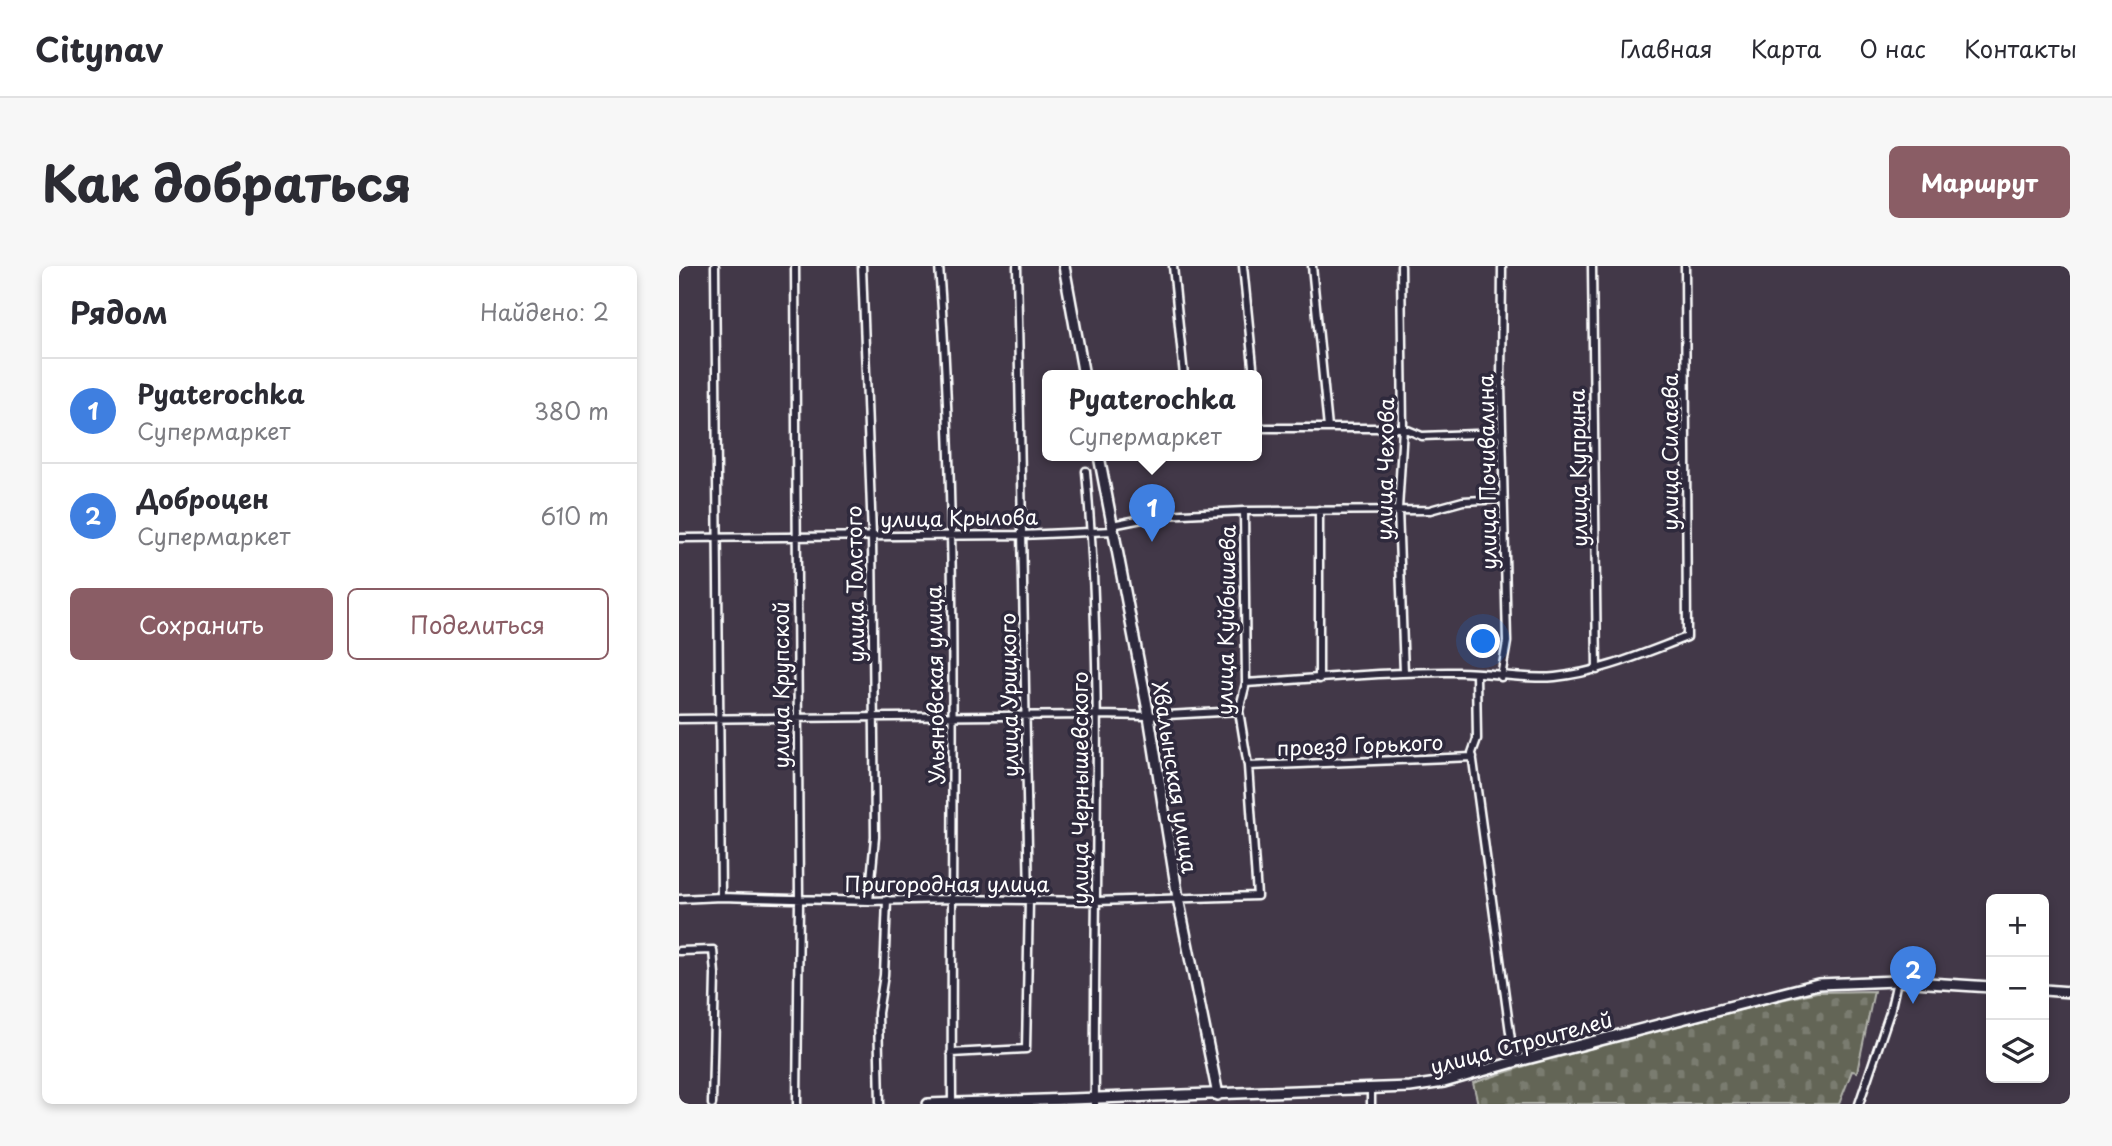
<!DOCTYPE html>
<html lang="ru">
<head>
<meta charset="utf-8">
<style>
  body { margin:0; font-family:"Playpen Sans",sans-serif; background:#f7f7f7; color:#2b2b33 }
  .controls { position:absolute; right:21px; bottom:21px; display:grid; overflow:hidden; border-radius:10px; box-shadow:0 4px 10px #0003 }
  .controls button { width:63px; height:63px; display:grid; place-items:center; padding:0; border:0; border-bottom:2px solid #e1e1e2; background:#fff; color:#2b2b33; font:35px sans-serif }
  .you { position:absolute; left:805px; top:376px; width:24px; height:24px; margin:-18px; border:5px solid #fff; border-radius:50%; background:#1a73e8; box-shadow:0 0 0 10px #1a73e833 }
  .badge { display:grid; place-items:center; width:46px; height:46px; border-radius:50%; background:#8a5d65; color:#fff; font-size:23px; font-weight:700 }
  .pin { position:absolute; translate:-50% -58px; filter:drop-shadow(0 2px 4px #0008) }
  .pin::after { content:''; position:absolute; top:37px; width:24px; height:21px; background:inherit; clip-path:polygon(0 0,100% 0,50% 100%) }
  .popup { position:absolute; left:363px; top:104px; width:220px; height:91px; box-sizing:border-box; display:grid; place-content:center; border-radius:10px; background:#fff; filter:drop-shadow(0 2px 5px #0005); font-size:23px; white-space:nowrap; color:#7c7c81 }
  .popup b { font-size:26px; color:#2b2b33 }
  .popup::after { content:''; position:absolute; left:50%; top:100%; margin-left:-14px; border:14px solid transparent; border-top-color:#fff }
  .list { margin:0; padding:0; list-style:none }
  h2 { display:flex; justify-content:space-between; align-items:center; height:91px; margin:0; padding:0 28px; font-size:30px }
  h2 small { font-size:23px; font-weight:400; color:#7c7c81 }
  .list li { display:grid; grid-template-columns:46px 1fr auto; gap:21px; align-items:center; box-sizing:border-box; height:105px; padding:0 28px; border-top:2px solid #e1e1e2 }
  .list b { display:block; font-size:26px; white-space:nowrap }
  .list p { margin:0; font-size:23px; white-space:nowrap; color:#7c7c81 }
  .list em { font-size:23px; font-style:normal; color:#7c7c81 }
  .actions { display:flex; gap:14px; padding:21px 28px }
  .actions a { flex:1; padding:16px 0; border:2px solid #8a5d65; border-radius:10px; text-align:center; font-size:24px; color:#8a5d65 }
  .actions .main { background:#8a5d65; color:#fff }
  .icon { flex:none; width:38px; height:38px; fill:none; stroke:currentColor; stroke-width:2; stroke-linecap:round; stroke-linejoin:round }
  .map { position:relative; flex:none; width:1391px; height:838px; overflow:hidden; border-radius:10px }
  header { display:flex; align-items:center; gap:42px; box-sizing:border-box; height:98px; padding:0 35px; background:#fff; border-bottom:2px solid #e1e1e2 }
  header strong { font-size:33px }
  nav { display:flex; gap:38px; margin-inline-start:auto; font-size:24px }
  .intro { display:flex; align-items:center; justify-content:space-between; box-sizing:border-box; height:168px; padding:0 42px }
  h1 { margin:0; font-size:49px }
  .button { padding:18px 32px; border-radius:10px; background:#8a5d65; color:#fff; font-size:24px; font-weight:700 }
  main { display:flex; gap:42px; padding:0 42px }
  aside { flex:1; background:#fff; border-radius:10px; box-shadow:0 4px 10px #0003 }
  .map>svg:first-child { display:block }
  .cemetery { fill:url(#cemetery-stones); stroke:#b1b2ab; stroke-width:2 }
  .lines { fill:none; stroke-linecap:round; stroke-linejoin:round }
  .street-casing { stroke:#fff; stroke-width:11 }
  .secondary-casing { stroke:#fff; stroke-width:14 }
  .street { stroke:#2f2a3d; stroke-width:6 }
  .secondary { stroke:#2f2a3d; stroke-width:9 }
  .labels { text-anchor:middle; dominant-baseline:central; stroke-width:7; stroke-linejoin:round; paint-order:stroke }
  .street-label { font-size:21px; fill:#fff; stroke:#2f2a3d }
</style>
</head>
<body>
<header>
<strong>Citynav</strong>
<nav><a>Главная</a><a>Карта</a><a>О нас</a><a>Контакты</a></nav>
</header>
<div class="intro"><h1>Как добраться</h1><a class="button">Маршрут</a></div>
<main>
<aside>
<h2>Рядом<small>Найдено: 2</small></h2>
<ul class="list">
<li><span class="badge" style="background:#3f7fe0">1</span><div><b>Pyaterochka</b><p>Супермаркет</p></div><em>380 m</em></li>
<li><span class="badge" style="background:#3f7fe0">2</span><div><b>Доброцен</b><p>Супермаркет</p></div><em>610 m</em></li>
</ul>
<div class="actions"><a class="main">Сохранить</a><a>Поделиться</a></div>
</aside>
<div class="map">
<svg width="1391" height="838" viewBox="0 0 1391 838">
  <defs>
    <pattern id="cemetery-stones" width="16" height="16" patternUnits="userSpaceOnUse" patternTransform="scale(1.75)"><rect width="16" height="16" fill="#636557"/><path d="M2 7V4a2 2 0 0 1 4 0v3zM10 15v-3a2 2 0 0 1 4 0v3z" fill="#7a7c70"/></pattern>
  </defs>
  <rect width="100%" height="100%" fill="#423848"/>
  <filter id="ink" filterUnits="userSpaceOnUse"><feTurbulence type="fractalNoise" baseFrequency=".0143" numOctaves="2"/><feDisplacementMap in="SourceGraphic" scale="14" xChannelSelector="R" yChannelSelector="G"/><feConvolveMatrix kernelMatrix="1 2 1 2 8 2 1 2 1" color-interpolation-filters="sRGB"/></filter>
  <g filter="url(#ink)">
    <!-- cemetery -->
    <path class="cemetery" d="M1195 725 1178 806 1173 805 1160 838H799L794 817 849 799 1089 737 1138 726Z"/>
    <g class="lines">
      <!-- street casing -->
      <g class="street-casing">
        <path id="street" d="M36 0 42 631
          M116 0 120 634 118 838
          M183 0 193 270 196 571 190 635
          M260 0C281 279 271 559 273 838
          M494 0 505 110
          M564 0 575 110
          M633 0 649 162
          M722 0 724 162 719 243 725 407
          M913 0 918 404
          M578 140 580 162
          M578 162H724L743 170 823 167
          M407 205C426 416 414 627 416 838
          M433 259 483 249 565 245 751 244 784 235 824 233
          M0 272 342 269 434 265
          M797 408 798 473 793 487 835 796
          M822 411 828 376 822 119 823 0
          M640 413V244
          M567 417C638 413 709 405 780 406 812 406 844 414 876 411 923 406 965 387 1008 371L1006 0
          M0 453 419 449 470 450 560 445
          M569 500 794 491
          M0 633 42 631 190 635 273 633 417 635 578 630 569 500 560 445 567 417 565 245
          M0 685 34 684 36 708 33 838
          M272 787 347 783 350 634 338 0
          M201 838 199 747 205 709 208 634
          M692 838V823
          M1180 838 1211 746 1218 715"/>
      </g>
      <!-- secondary casing -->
      <g class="secondary-casing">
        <path id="secondary" d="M385 0 405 110
          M420 190 470 450 499 632 539 829
          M1365 724 1391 726
          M249 838 731 821 765 816 835 796 1139 718 1218 715 1312 721"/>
      </g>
      <!-- street -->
      <use href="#street" class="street"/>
      <!-- secondary -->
      <use href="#secondary" class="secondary"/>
    </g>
  </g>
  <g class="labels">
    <!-- street labels -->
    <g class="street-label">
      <text transform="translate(990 186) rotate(-90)">улица Силаева</text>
      <text transform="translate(898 202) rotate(-91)">улица Куприна</text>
      <text transform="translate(705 203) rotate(-89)">улица Чехова</text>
      <text transform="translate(807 206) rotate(-91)">улица Почивалина</text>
      <text transform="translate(280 251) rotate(-1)">улица Крылова</text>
      <text transform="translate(175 318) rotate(-91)">улица Толстого</text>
      <text transform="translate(546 354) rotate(-89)">улица Куйбышева</text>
      <text transform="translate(101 419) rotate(-90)">улица Крупской</text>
      <text transform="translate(255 419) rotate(-91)">Ульяновская улица</text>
      <text transform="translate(329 429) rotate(-91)">улица Урицкого</text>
      <text transform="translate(681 478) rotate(-2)">проезд Горького</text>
      <text transform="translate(497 511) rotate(81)">Хвалынская улица</text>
      <text transform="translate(400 522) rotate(-90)">улица Чернышевского</text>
      <text x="268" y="617">Пригородная улица</text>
      <text transform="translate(842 776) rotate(-15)">улица Строителей</text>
    </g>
  </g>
</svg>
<div class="controls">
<button>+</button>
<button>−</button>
<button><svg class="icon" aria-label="layers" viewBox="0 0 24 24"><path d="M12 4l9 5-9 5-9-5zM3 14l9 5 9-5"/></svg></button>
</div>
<div class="you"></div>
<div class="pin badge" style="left:473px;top:276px;background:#3f7fe0">1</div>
<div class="popup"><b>Pyaterochka</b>Супермаркет</div>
<div class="pin badge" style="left:1234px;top:738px;background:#3f7fe0">2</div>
</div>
</main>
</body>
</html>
